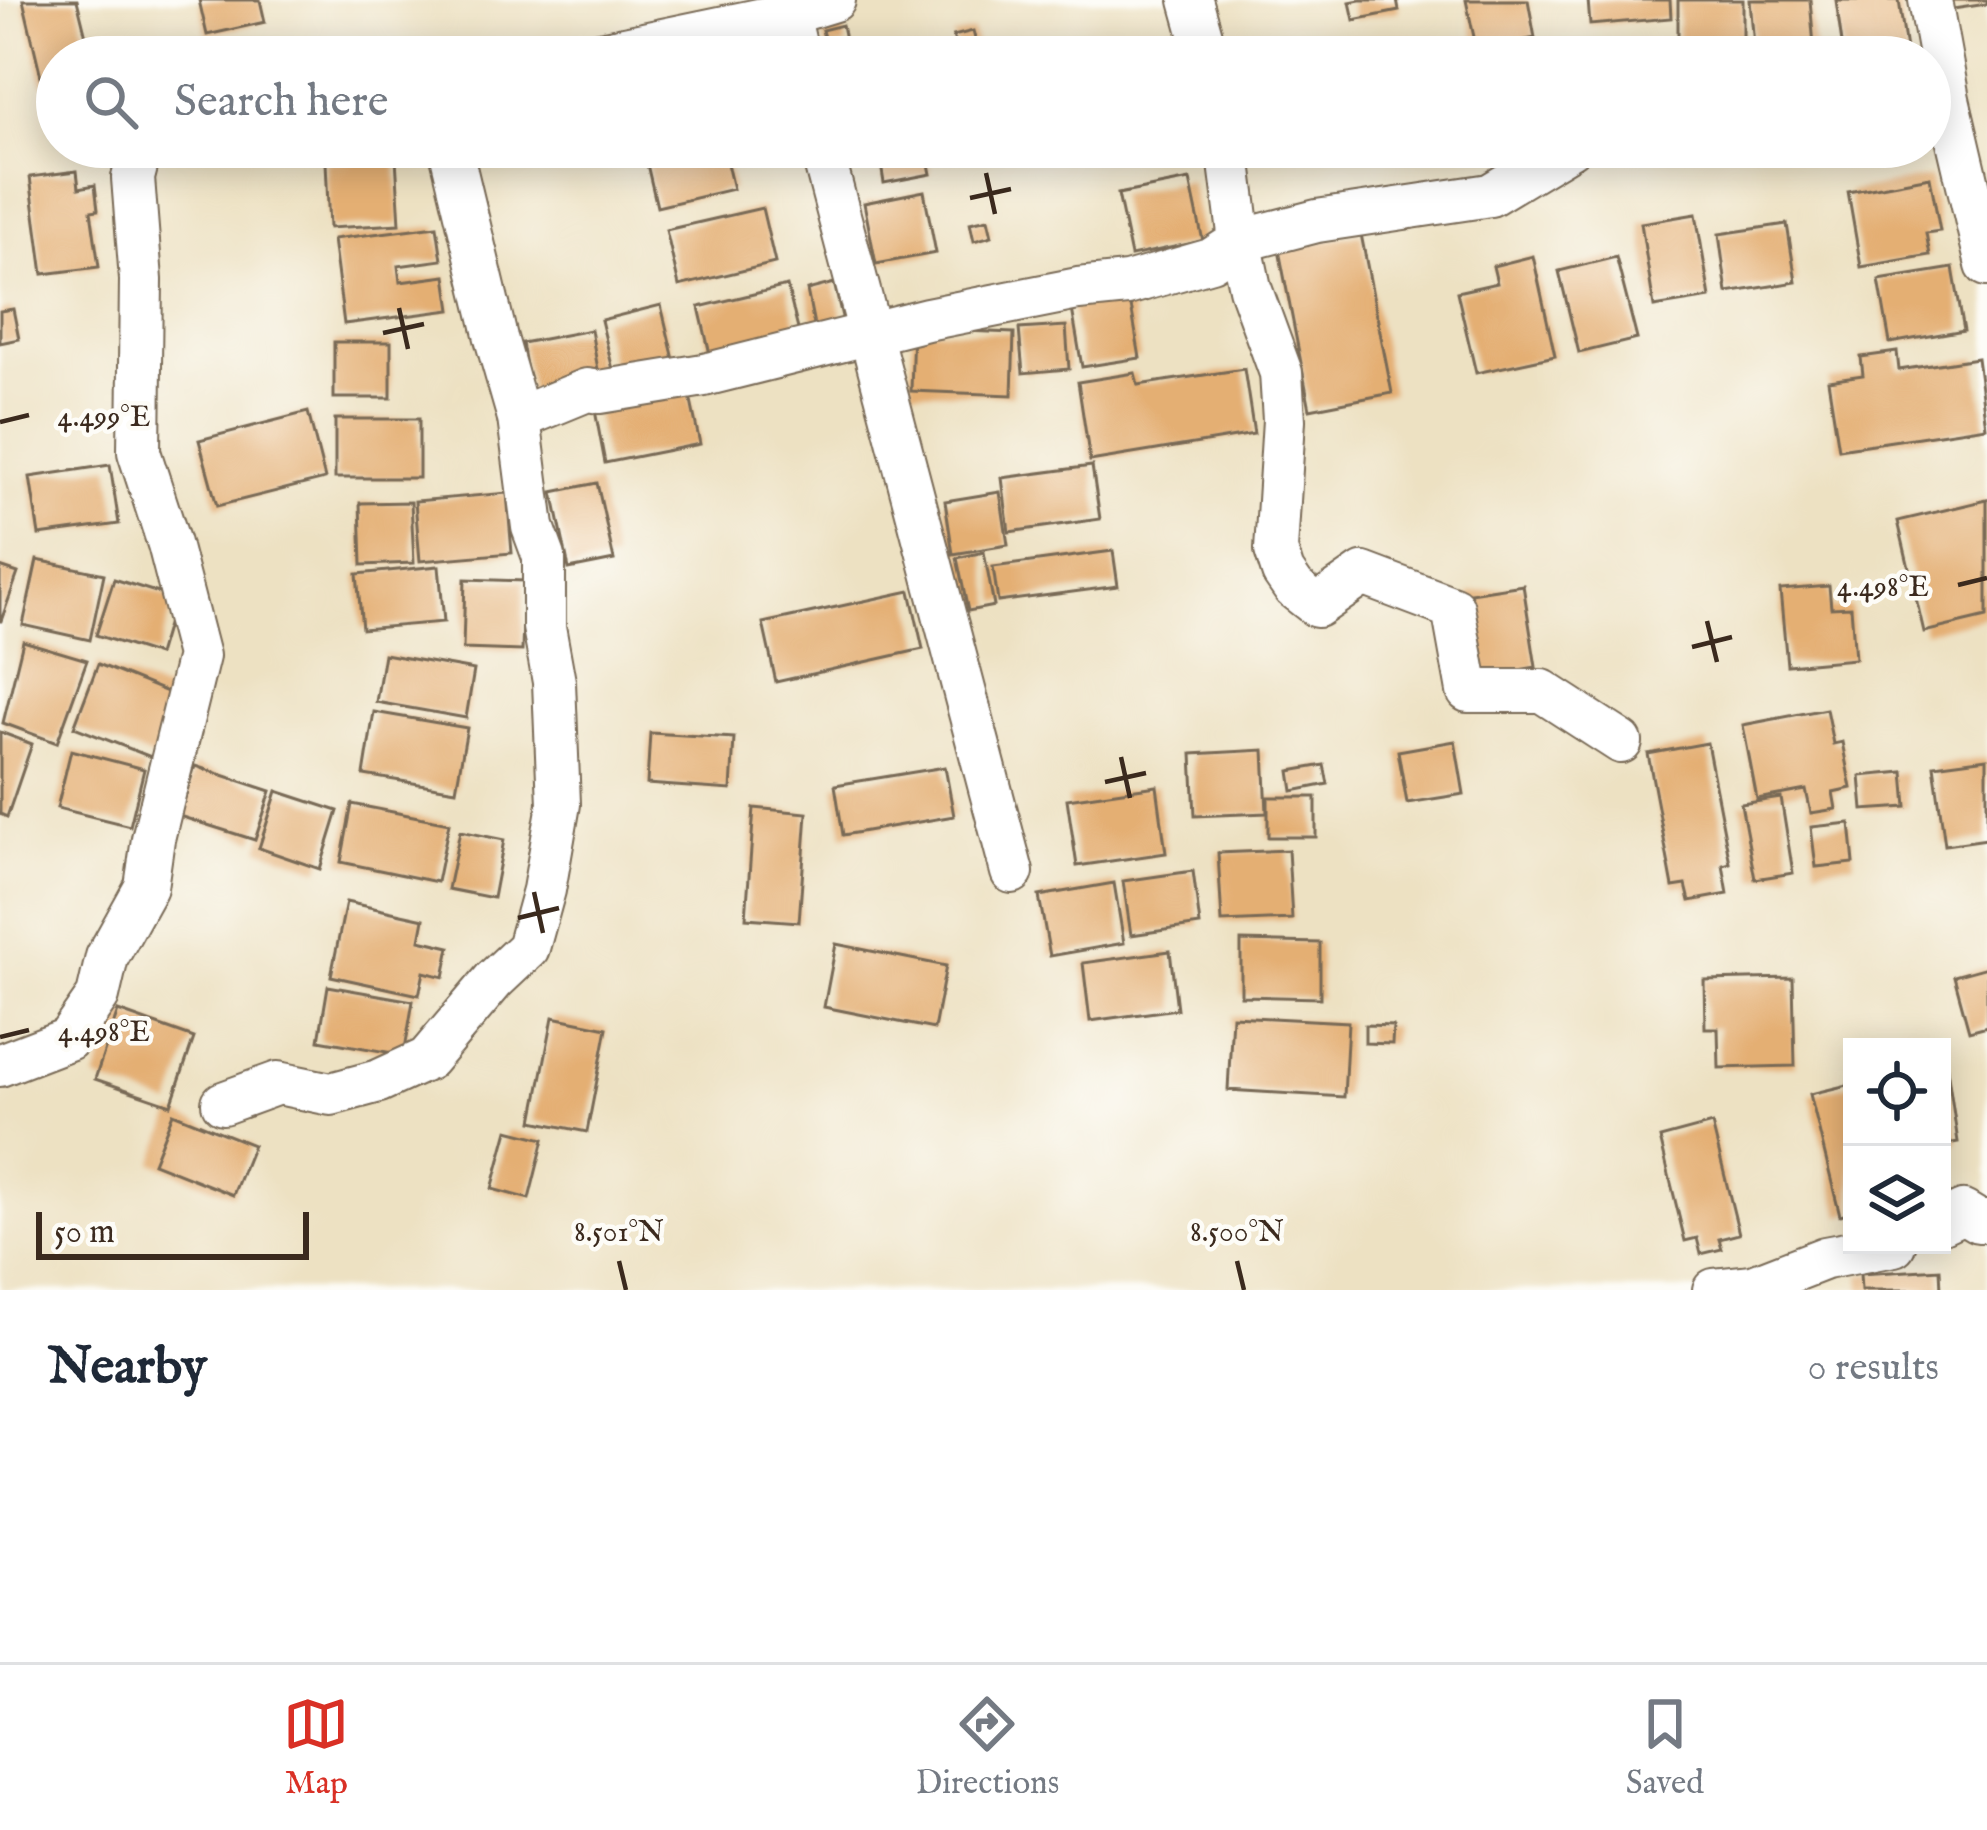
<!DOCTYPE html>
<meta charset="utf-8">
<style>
body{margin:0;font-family:"IM FELL English",serif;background:#f2f2f3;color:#1f2937}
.controls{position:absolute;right:36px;bottom:36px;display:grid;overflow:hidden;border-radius:0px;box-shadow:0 6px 30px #0003}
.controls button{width:108px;height:108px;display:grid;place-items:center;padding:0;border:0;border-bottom:3px solid #e0e1e3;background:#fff;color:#1f2937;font:60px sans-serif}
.scale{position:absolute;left:36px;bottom:30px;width:273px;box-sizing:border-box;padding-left:12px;border:6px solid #3b2a1e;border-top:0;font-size:33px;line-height:42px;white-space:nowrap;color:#3b2a1e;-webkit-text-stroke:9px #fdfcf7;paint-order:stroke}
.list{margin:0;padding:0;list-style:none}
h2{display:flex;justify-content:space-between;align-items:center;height:156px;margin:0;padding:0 48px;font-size:51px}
h2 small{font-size:39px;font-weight:400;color:#747a83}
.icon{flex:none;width:66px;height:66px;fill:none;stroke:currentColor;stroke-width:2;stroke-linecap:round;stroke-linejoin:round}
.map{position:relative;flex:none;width:1987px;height:1290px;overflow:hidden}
.search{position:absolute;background:#fff;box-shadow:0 6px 30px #0003;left:36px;right:36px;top:36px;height:132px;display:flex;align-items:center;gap:30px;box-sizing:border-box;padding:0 42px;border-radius:66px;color:#747a83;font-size:45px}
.sheet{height:372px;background:#fff}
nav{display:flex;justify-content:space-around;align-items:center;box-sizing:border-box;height:168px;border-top:3px solid #e0e1e3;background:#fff;font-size:33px;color:#747a83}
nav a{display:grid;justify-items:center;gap:6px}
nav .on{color:#d93025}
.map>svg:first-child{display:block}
.building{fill:#e4af73}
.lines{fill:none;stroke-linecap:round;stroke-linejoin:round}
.minor-casing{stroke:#796a57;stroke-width:46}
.minor{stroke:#fff;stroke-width:42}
.ticks{fill:none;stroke:#3b2a1e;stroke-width:4.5}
.ticks-label{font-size:30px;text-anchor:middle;fill:#3b2a1e;stroke:#fdfcf7;stroke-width:9;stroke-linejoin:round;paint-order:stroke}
</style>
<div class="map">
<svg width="1987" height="1290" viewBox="0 0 1987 1290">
<rect width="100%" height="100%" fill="#fdfcf7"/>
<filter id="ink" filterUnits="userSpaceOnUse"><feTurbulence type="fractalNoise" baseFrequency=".00833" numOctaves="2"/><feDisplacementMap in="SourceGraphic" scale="24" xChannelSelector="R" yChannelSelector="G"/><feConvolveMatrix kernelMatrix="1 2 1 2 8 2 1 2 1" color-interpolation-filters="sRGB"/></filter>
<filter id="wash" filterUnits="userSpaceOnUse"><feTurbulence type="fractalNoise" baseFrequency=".004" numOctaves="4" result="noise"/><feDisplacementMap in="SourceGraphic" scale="48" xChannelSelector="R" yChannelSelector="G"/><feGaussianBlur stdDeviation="2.7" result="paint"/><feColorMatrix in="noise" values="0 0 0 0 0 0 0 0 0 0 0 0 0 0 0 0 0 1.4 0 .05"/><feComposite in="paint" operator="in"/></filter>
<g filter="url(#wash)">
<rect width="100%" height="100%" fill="#ede1c2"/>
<g id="blocks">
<!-- building -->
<g class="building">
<polygon points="23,0 77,0 91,57 57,57 57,81 43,85"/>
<polygon points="199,0 260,0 265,22 207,35"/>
<polygon points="1360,0 1397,0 1399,11 1354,20 1350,2"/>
<polygon points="1466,0 1528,0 1535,38 1477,51"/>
<polygon points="1588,0 1670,0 1671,18 1590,25"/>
<rect x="1678" y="0" width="65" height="57"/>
<polygon points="1750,0 1810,0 1815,57 1755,57"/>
<polygon points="1836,0 1899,0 1907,57 1844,57"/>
<polygon points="1944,0 1987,0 1987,4 1946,10"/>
<polygon points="842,25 846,45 827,50 822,30"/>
<polygon points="973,31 978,50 959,55 953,36"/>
<polygon points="643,147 723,147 733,189 657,207"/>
<polygon points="926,149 931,174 884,183 880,158"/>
<polygon points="396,158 400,224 329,228 326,162"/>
<polygon points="77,171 79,188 95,185 98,210 91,211 99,267 43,274 30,177"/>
<polygon points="1930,177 1940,231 1926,233 1930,255 1861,267 1848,192"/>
<polygon points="1190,180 1203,241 1131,256 1118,194"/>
<polygon points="924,191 936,253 876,264 864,203"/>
<polygon points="762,208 775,263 679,286 666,230"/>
<polygon points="1696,214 1710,298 1654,307 1641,223"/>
<polygon points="988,219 992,236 974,241 970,223"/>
<polygon points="1787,224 1796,282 1727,293 1719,234"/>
<polygon points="437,226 442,260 398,266 400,282 446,276 451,310 344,324 333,239"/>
<polygon points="1361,234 1392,393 1310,409 1279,250"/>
<polygon points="1533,256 1555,356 1476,373 1457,292 1497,283 1493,266"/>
<polygon points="1616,257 1637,339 1579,353 1559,271"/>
<polygon points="1953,268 1964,330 1890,343 1879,280"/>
<polygon points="834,283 846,334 817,340 807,290"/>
<polygon points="787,286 802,345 713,367 699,307"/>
<polygon points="1129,294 1140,358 1082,367 1071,303"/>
<polygon points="661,305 675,364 615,378 601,320"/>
<polygon points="13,309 19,339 0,343 0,311"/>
<polygon points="1066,326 1069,369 1023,373 1019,329"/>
<polygon points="913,329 1014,333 1012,395 911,391"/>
<polygon points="591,330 600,381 531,393 522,343"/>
<rect x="334" y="342" width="57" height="56"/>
<polygon points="1897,352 1899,370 1977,358 1986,427 1839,449 1828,380 1863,375 1861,357"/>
<polygon points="1244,369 1254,434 1090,461 1078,382 1135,373 1138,385"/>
<polygon points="688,387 700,444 605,463 594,405"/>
<polygon points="308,412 325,479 217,506 199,440"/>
<rect x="335" y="419" width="84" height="59"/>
<polygon points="110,465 119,524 39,535 30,477"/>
<polygon points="1092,466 1100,519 1009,532 1002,478"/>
<polygon points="597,483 614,560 569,569 553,492"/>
<polygon points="1000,492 1008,545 953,554 945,501"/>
<polygon points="507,493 512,553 420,561 415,501"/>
<polygon points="1987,500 1987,617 1924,632 1898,521"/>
<polygon points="411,502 414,563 362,565 360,503"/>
<polygon points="1113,551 1118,586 998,602 993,567"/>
<polygon points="984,552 994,606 968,611 957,558"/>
<polygon points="37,560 104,574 90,640 23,625"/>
<polygon points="439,566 444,622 362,629 357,574"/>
<polygon points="0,567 18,573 1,621 0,621"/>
<polygon points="114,579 175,598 158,655 96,635"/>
<polygon points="465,579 524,581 522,651 463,649"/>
<polygon points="1523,585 1536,667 1483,676 1470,593"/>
<polygon points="1829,586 1831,608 1851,607 1855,659 1787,665 1780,590"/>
<polygon points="910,591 923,649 776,682 763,623"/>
<polygon points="23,641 87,660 57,743 3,723"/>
<polygon points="384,654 474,670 466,718 376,702"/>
<polygon points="98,664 180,697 156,759 74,727"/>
<polygon points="1826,709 1833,744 1842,742 1851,788 1833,792 1836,809 1811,813 1806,790 1757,799 1743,725"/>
<polygon points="374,712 467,728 456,790 364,775"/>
<polygon points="0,732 32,744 7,817 0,814"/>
<polygon points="650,733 734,738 731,790 647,784"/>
<polygon points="1455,741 1464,794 1407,803 1398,751"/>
<polygon points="1707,743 1730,863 1723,865 1728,894 1690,901 1686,885 1673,887 1648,754"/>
<polygon points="71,750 144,769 130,826 57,808"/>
<polygon points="1264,750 1267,813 1195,816 1192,754"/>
<polygon points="1987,758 1987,839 1945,845 1934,765"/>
<polygon points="1324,765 1328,784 1293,791 1290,771"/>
<polygon points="195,766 271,791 255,840 179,816"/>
<polygon points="945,767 954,816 843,835 835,785"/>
<polygon points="1904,772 1907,807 1863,810 1860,776"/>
<polygon points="1157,786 1166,853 1077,866 1067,799"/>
<polygon points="277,791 338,811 320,869 259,848"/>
<rect x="1268" y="797" width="48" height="40"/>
<polygon points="1781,798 1793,873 1755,879 1741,804"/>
<polygon points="352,804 449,823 437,882 341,862"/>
<polygon points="754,808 807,813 799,922 746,918"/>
<polygon points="1850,823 1854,863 1816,867 1811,827"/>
<polygon points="460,831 504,840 493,898 448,889"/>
<polygon points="1288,850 1292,919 1222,922 1218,853"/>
<polygon points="1193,871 1200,925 1131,935 1123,881"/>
<polygon points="1114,883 1124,943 1050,956 1039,896"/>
<polygon points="346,902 424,919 420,940 450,947 444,977 424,972 419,995 331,976"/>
<polygon points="1241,941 1320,943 1320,998 1241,996"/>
<polygon points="836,944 946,966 934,1029 824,1007"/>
<polygon points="1170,951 1177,1009 1090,1021 1083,963"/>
<polygon points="1987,967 1987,1026 1969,1031 1954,976"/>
<polygon points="1793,978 1795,1066 1719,1068 1718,1028 1705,1028 1704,980"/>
<polygon points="328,986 413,1001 404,1055 319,1040"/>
<polygon points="118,1011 194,1038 171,1105 95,1079"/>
<polygon points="1232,1016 1348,1022 1344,1097 1228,1090"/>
<polygon points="553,1017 607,1028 587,1132 533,1121"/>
<polygon points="1365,1025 1393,1026 1392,1044 1365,1043"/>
<polygon points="1946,1062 1958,1142 1942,1145 1942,1063"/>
<polygon points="1852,1084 1852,1213 1840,1216 1810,1094"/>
<polygon points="173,1113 253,1145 233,1195 153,1163"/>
<polygon points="1712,1124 1739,1234 1719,1239 1722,1249 1701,1254 1697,1238 1685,1241 1660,1138"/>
<polygon points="508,1130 544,1139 529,1199 492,1189"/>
<polygon points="1940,1269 1941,1290 1861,1290 1860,1274"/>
</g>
</g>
</g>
<g filter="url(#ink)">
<use href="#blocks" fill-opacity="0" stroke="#796a57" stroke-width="3"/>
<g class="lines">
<defs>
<g id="minor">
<polyline points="1191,0 1207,57"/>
<polyline points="1930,0 1948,99 1987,265"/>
<polyline points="788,14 798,57"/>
<polyline points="581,57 788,14 834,0"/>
<polyline points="450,147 496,338 519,418"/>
<polyline points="821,147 1012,872"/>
<polyline points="1570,147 1490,195 1317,221 1240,241 1250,288 1281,373 1284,420 1276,550 1283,572 1294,588 1317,606 1363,574 1453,608 1468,691 1542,691 1621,742"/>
<polyline points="0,1065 68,1039 98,996 107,957 146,887 153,839 198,656 169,544 139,452 141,280 133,178 141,147"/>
<polyline points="223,1103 278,1083 331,1094 379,1081 427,1059 494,980 528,948 544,890 559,804 554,682 544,627 544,557 533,527 519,418 587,390 600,392 704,375 927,319 1078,289 1127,284 1211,260 1240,241 1228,147"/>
<polyline points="1942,1222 1963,1212 1978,1221 1987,1221"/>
<polyline points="1714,1290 1753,1286 1825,1258 1894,1245"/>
</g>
</defs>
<!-- minor casing -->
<use href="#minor" class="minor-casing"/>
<!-- minor -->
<use href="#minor" class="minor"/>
</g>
</g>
<!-- ticks -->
<path class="ticks" d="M986 173 995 214M970 198 1011 189M399 308 408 349M383 333 424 324M0 422 29 415M1958 585 1987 578M1707 621 1717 662M1692 647 1732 637M1121 757 1130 798M1105 782 1146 773M534 892 543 933M518 918 559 908M0 1037 29 1030M619 1261 626 1290M1237 1261 1244 1290"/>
<g class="ticks-label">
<text x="104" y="426">4.499°E</text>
<text x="1883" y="596">4.498°E</text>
<text x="104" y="1041">4.498°E</text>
<text x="619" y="1241">8.501°N</text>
<text x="1237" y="1241">8.500°N</text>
</g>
</svg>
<div class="controls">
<button><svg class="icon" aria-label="locate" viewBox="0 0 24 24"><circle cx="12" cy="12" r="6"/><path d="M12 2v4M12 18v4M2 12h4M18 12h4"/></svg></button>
<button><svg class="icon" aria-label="layers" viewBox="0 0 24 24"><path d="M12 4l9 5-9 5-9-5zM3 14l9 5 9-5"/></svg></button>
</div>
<div class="scale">50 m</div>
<div class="search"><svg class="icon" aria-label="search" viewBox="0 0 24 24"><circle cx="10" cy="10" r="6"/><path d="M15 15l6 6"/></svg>Search here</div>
</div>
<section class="sheet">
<h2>Nearby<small>0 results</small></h2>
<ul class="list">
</ul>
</section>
<nav>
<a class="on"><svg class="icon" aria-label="map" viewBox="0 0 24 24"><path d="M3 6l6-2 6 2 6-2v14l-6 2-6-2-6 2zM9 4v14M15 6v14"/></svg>Map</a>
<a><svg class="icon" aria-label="directions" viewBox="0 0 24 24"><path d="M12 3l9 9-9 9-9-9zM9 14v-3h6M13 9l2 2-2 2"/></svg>Directions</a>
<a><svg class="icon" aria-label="saved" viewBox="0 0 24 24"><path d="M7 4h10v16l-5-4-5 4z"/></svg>Saved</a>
</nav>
